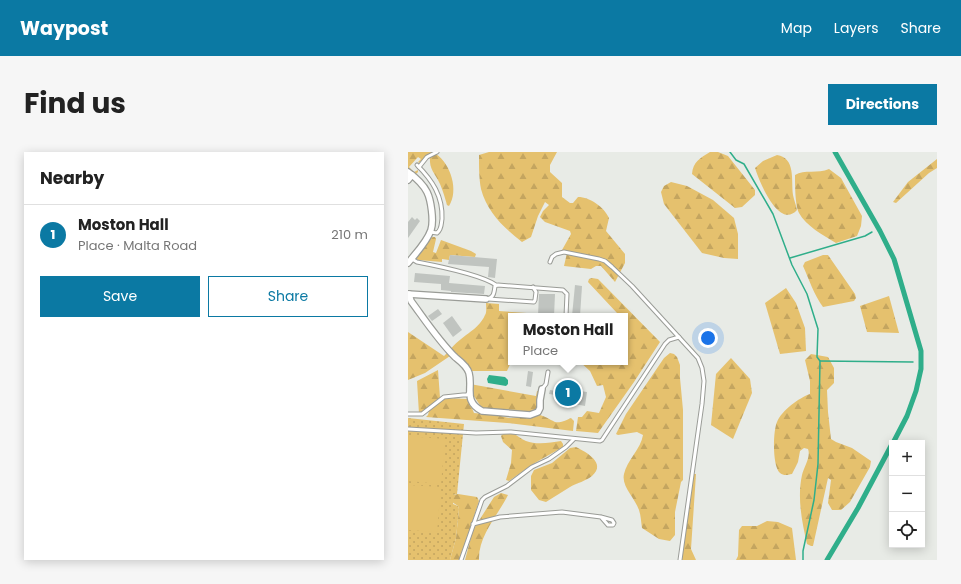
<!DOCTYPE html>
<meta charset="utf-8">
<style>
body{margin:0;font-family:Poppins,sans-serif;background:#f6f6f6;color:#222}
.controls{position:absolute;right:12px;bottom:12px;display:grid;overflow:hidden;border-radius:0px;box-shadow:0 2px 10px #0003}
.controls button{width:36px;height:36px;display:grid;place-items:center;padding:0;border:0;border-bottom:1px solid #e0e0e0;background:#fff;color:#222;font:20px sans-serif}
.you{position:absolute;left:300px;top:186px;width:14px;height:14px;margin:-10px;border:3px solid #fff;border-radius:50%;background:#1a73e8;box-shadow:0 0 0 6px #1a73e833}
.badge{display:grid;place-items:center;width:26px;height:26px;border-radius:50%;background:#0b79a3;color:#fff;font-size:13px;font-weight:700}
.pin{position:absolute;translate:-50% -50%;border:2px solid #fff;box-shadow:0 1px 4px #0006}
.popup{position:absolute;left:100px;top:161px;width:120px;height:52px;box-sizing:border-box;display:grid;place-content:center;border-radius:0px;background:#fff;filter:drop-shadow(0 1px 3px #0005);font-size:13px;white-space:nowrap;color:#767676}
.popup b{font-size:15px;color:#222}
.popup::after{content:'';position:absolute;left:50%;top:100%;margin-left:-8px;border:8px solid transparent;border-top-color:#fff}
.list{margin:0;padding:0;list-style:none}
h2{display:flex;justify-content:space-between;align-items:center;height:52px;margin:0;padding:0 16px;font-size:17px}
h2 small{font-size:13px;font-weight:400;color:#767676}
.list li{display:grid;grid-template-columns:26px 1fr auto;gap:12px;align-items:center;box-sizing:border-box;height:60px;padding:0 16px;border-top:1px solid #e0e0e0}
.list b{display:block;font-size:15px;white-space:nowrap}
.list p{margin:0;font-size:13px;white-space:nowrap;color:#767676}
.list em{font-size:13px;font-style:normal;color:#767676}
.actions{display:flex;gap:8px;padding:12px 16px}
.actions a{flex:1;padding:9px 0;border:1px solid #0b79a3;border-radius:0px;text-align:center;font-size:14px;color:#0b79a3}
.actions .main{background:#0b79a3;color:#fff}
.icon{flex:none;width:22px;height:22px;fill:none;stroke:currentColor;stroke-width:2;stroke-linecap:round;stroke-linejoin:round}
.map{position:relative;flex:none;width:529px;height:408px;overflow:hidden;border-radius:0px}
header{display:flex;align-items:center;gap:24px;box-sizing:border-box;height:56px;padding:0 20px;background:#0b79a3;color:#fff}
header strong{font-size:19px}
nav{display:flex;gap:22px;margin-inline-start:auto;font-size:14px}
.intro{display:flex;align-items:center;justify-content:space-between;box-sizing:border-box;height:96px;padding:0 24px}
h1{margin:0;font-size:28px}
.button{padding:10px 18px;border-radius:0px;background:#0b79a3;color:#fff;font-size:14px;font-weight:700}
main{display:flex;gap:24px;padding:0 24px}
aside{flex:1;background:#fff;border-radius:0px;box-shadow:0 2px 10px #0003}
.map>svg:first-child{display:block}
.grass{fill:url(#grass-dots)}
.forest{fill:url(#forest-firs)}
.green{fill:#e5c16e}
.water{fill:#2fae8a}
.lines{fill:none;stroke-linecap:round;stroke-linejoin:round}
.stream{stroke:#2fae8a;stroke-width:1.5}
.canal{stroke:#2fae8a;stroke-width:5}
.building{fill:#c0c4c0}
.lane-casing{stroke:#9a9c97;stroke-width:5}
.street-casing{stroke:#9a9c97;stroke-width:8}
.lane{stroke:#fff;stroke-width:3}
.street{stroke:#fff;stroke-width:5.5}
</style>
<header>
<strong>Waypost</strong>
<nav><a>Map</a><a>Layers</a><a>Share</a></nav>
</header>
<div class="intro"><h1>Find us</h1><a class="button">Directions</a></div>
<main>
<aside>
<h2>Nearby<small></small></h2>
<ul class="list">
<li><span class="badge">1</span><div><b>Moston Hall</b><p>Place · Malta Road</p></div><em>210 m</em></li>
</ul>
<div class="actions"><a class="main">Save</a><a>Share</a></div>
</aside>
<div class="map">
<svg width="529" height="408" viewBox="0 0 529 408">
<defs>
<pattern id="grass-dots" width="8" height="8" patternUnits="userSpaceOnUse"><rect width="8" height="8" fill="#e5c16e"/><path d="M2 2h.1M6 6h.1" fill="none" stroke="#c4a55f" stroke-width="1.8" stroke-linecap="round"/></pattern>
<pattern id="forest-firs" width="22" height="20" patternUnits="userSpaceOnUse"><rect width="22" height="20" fill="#e5c16e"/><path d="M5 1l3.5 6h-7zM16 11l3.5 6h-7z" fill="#c4a55f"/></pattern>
</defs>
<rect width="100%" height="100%" fill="#e8ebe6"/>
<!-- grass -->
<polygon class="grass" points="0,266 56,272 49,342 45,343 45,352 50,354 51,357 48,386 42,408 0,408"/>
<!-- forest -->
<g class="forest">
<polygon points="0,0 26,0 17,5 11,11 10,10 13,7 10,5 1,15 6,20 10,18 10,20 7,23 0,18"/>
<path d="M81 0H149L142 13V20L154 31V45L162 51H165L170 45C182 45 196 55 201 66L198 79 217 102V111L207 130 193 114H188L183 117 156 114 159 101 154 98 163 82 162 79 137 70 132 65 135 59 141 53 137 50 130 64 123 85 114 90C96 76 79 60 73 37 71 27 71 14 71 3Z"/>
<path d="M302 0H310L320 4 347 38V43L334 55 327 56 284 22C285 10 292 6 302 0Z"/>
<path d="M28 2C43 12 51 39 41 54L39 53C37 46 35 39 32 32 27 21 21 18 22 5Z"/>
<path d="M369 3C388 6 383 28 385 43 386 48 388 53 389 58 371 78 351 29 347 16L355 9Z"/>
<polygon points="529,7 529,16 521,21 488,51 485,50 500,30"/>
<path d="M421 17 433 26 454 64 453 74 449 84 428 91C415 83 398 74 391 61 387 53 387 32 387 23 396 17 410 22 421 17Z"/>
<polygon points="263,30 279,34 305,48 326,66 330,82 330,107 316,106 294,101 256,52 253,40 256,34"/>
<polygon points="25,85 27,85 28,87 25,100 28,101 33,88 63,99 68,102 67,105 42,103 41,108 34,107 34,110 10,108 8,106 22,86"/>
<path d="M415 103H420L447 142 448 146 446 149 415 155C406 143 401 127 395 114L397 110Z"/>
<polygon points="184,126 190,127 252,190 226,230 190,281 168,279 170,265 174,265 179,259 191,261 198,245 195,233 189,234 182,219 172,210 217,210 217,164 210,164 209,161 180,130 181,127"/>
<polygon points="378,136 388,151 397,176 398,199 372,202 357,151"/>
<polygon points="481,144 491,181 459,180 452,154"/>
<path d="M78 151 91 152V159L119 161V164H103V210L99 219H62L42 198C52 184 70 179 77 163 79 160 78 155 78 151Z"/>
<polygon points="0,180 36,204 39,201 42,204 17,221 0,228"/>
<path d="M262 201 266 202 269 205 272 213V226L275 258V328L273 330 267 360V383L262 389 251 387 234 376C233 370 233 364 231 358 227 346 213 334 216 322 219 308 233 297 235 283L229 280 210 283 208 282 218 262 256 206Z"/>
<path d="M403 202 420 205 426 216V231L419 238 420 260 423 287 428 290 444 296 463 309 462 315 442 350 433 358H424L420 351 423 328 420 326 405 394H403L399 392C394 370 389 346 394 323 396 315 403 305 400 297L396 296 392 299 390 310 384 322C379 323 376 324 372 321 364 314 365 279 369 270 374 258 391 246 402 242V229L397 208Z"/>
<polygon points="323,206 342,227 344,241 325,287 303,273 308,222"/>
<path d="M30 218 32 246C25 251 19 258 11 262L9 229Z"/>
<polygon points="62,232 128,244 129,239 131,239 129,256 128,259 118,261 74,256 65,243"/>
<path d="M36 246 60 247 66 261C73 262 81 261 88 263 94 264 98 266 103 266 112 266 123 261 132 263 148 268 145 275 163 266L166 269 165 279 99 271 18 265 20 263 21 259Z"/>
<path d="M104 281C109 283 113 287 118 289 128 293 142 291 153 289L155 292V295L125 312 101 329 98 328 103 311 104 298 95 290 93 284 95 282Z"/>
<path d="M168 295C178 300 199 311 184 324 178 329 169 331 162 335 154 340 146 345 138 350L131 348 123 338V324L126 318 144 311 162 296Z"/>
<polygon points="285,322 288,322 283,397 288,408 273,408"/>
<path d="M93 341 100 343C90 363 70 384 71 408H57L65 378 86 345Z"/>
<polygon points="50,342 69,345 71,349 52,408 42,408 48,386 51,357 50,354 44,350 44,345 45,343"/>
<polygon points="359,369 370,370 384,376 388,408 328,408 330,404 331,378 334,374 349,374"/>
</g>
<!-- green -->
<g class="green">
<polygon points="0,284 37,287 33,332 0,329"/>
<polygon points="0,333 33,335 29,380 0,378"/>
</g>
<!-- water -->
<polygon class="water" points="81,223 97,225 100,228 100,232 98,234 80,231 79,227"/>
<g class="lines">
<!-- stream -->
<g class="stream">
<polyline points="322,0 328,8 336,12 365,62 384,113 399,142 410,177 409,205 412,209 410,312 406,348 395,399 395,408"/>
<polyline points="382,106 457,84 464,80"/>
<polyline points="412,209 505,210"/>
</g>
<!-- canal -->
<g class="canal">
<polyline points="427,0 472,79 486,107 513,199 513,217 508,239 499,264 485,291"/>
<polyline points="419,408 450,356 484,292"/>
</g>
</g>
<!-- building -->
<g class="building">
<polygon points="4,65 7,68 9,66 12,69 0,86 0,70"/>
<polygon points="42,103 89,107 87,126 80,125 81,115 40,112"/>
<polygon points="7,121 42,124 41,131 77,134 76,142 43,140 43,139 33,138 33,132 6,130"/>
<polygon points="167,133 174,134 172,164 164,164"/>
<polygon points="131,142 147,142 146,164 130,164"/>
<polygon points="30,157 34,162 24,169 20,164"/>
<polygon points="44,164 54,178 45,185 35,171"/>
<polygon points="120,219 125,220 123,235 118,234"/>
<polygon points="156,228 160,228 159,237 179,240 177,254 161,251 162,250 153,248 154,244 141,242 142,238 148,239 149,231 156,232"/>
</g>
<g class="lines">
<defs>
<g id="lane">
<path d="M9 13C24 28 35 44 34 67 33 72 34 77 29 81L22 80"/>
<polyline points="11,15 19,5 29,0"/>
<path d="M4 107 9 110C30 114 72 122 88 133"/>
<polyline points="142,110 144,105 148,102 156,100 191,107 197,109 204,115 224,134 290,206 294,216 296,229 294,252 272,408"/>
<path d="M78 147C86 146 86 141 87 134L90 133 155 138 159 142 158 164"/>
<polyline points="80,147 126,150 127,148 128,140 125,135"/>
<polyline points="134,237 138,232 140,220"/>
<polyline points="0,262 14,262 36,245 55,243 59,243 61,240"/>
<polyline points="0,277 68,281 103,280 192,289 194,288 257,192 261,188 271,185"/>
<polyline points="65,372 92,365 154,360 193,365 204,368 206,371 205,373 200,373 193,365"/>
<polyline points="53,408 74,348 77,345 99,334 124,315 141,307 158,295 166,287"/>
</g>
<g id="street">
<path d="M0 20C7 25 15 32 19 40 23 48 26 69 23 78 19 90 8 101 0 111"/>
<polyline points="0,28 4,23"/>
<polyline points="0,142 78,147"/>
<path d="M1 142 3 149C17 168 30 188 47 205 52 209 59 214 61 221 65 236 55 249 74 259L122 263 130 260 132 256V248L134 237"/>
</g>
</defs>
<!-- lane casing -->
<use href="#lane" class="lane-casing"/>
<!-- street casing -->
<use href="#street" class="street-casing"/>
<!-- lane -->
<use href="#lane" class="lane"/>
<!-- street -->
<use href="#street" class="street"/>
</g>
</svg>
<div class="controls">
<button>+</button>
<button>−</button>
<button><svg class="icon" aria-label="locate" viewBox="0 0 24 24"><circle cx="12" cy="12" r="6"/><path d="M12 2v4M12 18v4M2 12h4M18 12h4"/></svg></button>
</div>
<div class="you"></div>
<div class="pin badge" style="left:160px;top:241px">1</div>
<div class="popup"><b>Moston Hall</b>Place</div>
</div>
</main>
